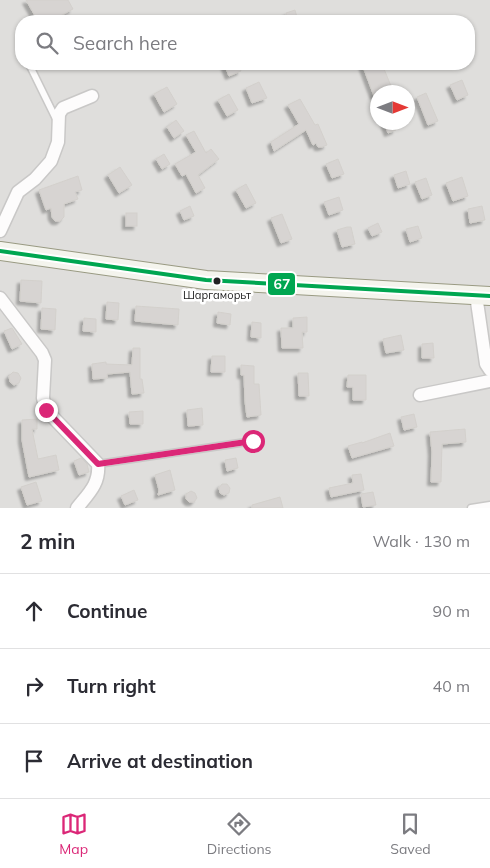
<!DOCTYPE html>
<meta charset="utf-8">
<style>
body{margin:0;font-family:Mulish,sans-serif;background:#f7f7f7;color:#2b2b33}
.compass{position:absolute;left:370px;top:85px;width:45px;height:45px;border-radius:50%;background:#fff;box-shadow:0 1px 4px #0004;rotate:90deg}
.stop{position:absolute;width:15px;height:15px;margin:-11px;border:4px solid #db2777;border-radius:50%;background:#fff}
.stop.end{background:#db2777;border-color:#fff;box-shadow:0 1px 5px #0008}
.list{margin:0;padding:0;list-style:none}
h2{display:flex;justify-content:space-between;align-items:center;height:65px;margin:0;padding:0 20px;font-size:21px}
h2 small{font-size:16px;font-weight:400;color:#7c7c81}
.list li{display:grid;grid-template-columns:32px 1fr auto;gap:15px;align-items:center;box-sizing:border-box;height:75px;padding:0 20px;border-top:1px solid #e1e1e2}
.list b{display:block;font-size:19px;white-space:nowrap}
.list em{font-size:16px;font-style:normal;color:#7c7c81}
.icon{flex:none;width:28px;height:28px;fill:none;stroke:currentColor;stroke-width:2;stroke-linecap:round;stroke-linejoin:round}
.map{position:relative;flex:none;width:490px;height:508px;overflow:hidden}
.search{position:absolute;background:#fff;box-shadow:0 1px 4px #0004;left:15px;right:15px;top:15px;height:55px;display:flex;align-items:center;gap:12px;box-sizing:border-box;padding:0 18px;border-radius:20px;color:#7c7c81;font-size:19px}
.sheet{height:290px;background:#fff}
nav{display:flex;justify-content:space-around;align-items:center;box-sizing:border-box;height:70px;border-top:1px solid #e1e1e2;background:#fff;font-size:14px;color:#7c7c81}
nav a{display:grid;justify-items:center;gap:2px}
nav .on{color:#db2777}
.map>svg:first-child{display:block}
.residential{fill:#dfdedc;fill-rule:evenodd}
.building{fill:#d7d4d2;stroke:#d3d0cc;filter:url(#shadow)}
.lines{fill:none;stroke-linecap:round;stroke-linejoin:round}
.lane-casing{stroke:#c9c8c7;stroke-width:9}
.street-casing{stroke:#c9c8c7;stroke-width:15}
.secondary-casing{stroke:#999a82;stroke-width:20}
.lane{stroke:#fdfcfc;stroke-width:6}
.street{stroke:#fdfcfc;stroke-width:12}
.secondary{stroke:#f4f4ed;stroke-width:18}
.bus-1-casing{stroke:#fff;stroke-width:8}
.bus-1{stroke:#00a651;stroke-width:4}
.route{stroke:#db2777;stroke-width:6}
.bus-dot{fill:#222;stroke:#fff;stroke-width:2}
.labels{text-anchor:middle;stroke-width:5;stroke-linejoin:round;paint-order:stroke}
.bus-label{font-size:11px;fill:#222;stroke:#fff}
.line-badge{stroke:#fff;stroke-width:2}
.badge-label{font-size:14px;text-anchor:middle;font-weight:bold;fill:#fff}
</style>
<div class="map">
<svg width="490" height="508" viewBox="0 0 490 508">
<defs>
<filter id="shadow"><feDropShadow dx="-3.5" dy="3.5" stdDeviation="1" flood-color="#0004"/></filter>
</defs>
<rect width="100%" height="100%" fill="#f0eeeb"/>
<!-- residential -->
<path class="residential" d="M0 0H490V508H0ZM21 21H469V64H21ZM378 92H408V122H378Z"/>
<!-- building -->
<g class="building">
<polygon points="26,0 68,0 73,9 51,21 38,21"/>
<polygon points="295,10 298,21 288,21 286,13"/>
<polygon points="224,64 238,64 241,71 229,76"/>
<polygon points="362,64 382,64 391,86 385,88 385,92 378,92 378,95 374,96"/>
<polygon points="462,80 468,95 457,100 450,85"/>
<polygon points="259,82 267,98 252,103 246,88"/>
<polygon points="167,87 177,104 164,112 154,94"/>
<polygon points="426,93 438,121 428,125 417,97"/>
<polygon points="229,94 238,110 227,116 218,100"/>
<polygon points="300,99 315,125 318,124 327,145 322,147 318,147 316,143 313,145 306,130 274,151 271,142 299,124 288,105"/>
<polygon points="176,120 184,131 174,138 167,127"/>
<polygon points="384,122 393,122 396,130 388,133"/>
<polygon points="194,131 206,153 211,149 219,159 198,175 205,188 196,193 186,174 182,176 175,164 196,152 186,135"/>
<polygon points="164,154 170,164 162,169 156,159"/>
<polygon points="338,159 344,174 332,178 326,164"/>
<polygon points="120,167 132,185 119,193 108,175"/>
<polygon points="406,171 410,184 398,188 394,175"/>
<polygon points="78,176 82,190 75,192 78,199 64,204 64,217 60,221 55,221 52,217 51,208 46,210 39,190"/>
<polygon points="462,177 468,196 453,201 446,183"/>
<polygon points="426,178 432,195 422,199 415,182"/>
<polygon points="246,184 256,203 246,208 236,190"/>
<polygon points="339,197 343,210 329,215 324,202"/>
<polygon points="190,206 194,216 184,220 180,211"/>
<polygon points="482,206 485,220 470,223 468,209"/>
<rect x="126" y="213" width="11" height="13"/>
<polygon points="282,214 292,239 281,243 271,218"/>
<polygon points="378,223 382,232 372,236 368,228"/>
<polygon points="418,226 422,238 410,242 406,229"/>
<polygon points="347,227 351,227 355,244 342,247 337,230"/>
<polygon points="21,280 42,281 41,303 20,301"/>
<polygon points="107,302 119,303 118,320 106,319"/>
<polygon points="136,306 179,309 178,325 135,321"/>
<polygon points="42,308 56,309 55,330 41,329"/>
<polygon points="218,312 231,314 230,325 217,323"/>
<polygon points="307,317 307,332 302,332 303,348 282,348 281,328 293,328 293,318"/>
<polygon points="84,318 96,319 96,332 83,331"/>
<polygon points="252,322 261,323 261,338 251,337"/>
<polygon points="12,328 22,344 12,349 4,331"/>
<polygon points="401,335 404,350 386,353 383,339"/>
<polygon points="433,343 434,358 422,358 422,344"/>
<polygon points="133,348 140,348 140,379 142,379 144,393 132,394 130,372 107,374 107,378 93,379 92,364 106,362 106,364 132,365"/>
<polygon points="212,356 225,356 225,372 211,372"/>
<polygon points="241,365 254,366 254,384 259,384 261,415 247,417 245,401 244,375 241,375"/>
<polygon points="13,372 18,373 21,378 19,383 14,385 10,382 9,376"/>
<polygon points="298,373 308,373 309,396 299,396"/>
<polygon points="348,375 366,375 366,400 353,400 353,387 347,387"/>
<polygon points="202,408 203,425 188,426 187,410"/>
<polygon points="143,411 143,424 130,424 129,412"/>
<polygon points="414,414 417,427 404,430 401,417"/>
<polygon points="37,419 37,429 32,429 38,459 56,455 59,470 29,477 22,440 22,420"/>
<polygon points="465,429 466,442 442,444 441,482 431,482 432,452 430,432"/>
<polygon points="390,433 394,446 352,458 348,446 362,442 362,443"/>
<polygon points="81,458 87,464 89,472 79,475 74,461"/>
<polygon points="236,458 238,468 227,471 225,460"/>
<polygon points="170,470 175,490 158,495 159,490 155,475"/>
<polygon points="361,474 364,490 331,497 329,488 353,483 352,475"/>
<polygon points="36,482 42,501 27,505 21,487"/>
<polygon points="222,484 227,484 230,488 229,493 224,495 220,493 219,488"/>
<polygon points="134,490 138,500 125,505 121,496"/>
<polygon points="191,491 195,493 197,498 194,502 189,502 186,499 186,494"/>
<polygon points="373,492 376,505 363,507 361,494"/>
<polygon points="280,497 283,508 252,508 252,505"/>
</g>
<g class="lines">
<defs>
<g id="lane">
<polyline points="29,64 56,119"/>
<polyline points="98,464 253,441"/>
<polyline points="471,508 490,505"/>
</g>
<g id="street">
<polyline points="0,231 18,192 35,179 51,161 58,142 59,114 63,108 92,96"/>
<polyline points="476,295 486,364 490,370"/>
<path d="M0 298 42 353 45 360 43 398 46 410 98 464C100 484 88 494 77 508"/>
<polyline points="420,395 490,381"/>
</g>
<polyline id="secondary" points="0,251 206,280 490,296"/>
</defs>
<!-- lane casing -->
<use href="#lane" class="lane-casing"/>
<!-- street casing -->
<use href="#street" class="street-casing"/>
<!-- secondary casing -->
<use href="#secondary" class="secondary-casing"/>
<!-- lane -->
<use href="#lane" class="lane"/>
<!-- street -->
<use href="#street" class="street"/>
<!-- secondary -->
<use href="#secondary" class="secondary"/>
<defs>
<polyline id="bus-1" points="0,251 206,280 490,296"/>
</defs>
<!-- bus-1 casing -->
<use href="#bus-1" class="bus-1-casing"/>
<!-- bus-1 -->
<use href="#bus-1" class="bus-1"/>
</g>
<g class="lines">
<!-- route -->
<polyline class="route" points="46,410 98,464 253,441"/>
</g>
<!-- markers -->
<circle class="bus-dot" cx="217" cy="281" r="4.5"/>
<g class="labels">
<!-- bus labels -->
<g class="bus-label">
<text x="217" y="299">Шаргаморьт</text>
</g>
</g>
<rect class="line-badge" x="267" y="272" width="29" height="24" rx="5" fill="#00a651"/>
<g class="badge-label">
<text x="282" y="289">67</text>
</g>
</svg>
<svg class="compass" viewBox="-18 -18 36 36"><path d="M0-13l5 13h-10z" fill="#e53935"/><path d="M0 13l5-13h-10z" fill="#7c7c81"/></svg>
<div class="stop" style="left:253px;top:441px"></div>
<div class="stop end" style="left:46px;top:410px"></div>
<div class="search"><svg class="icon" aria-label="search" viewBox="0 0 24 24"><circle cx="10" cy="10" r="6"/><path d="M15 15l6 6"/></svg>Search here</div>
</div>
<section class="sheet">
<h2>2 min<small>Walk · 130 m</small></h2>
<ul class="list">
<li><svg class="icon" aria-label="ahead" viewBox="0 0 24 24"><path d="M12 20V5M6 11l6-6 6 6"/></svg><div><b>Continue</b></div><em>90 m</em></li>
<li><svg class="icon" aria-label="right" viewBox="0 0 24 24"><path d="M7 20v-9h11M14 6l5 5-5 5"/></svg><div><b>Turn right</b></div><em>40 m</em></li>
<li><svg class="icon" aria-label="arrive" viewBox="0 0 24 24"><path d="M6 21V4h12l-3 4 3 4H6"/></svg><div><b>Arrive at destination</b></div></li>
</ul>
</section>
<nav>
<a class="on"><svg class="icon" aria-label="map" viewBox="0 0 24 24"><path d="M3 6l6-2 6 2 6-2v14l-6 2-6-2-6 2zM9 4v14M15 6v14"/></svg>Map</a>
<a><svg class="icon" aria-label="directions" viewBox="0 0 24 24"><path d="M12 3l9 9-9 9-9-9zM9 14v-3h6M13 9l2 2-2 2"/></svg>Directions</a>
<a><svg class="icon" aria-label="saved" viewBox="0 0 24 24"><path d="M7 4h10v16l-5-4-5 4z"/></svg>Saved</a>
</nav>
